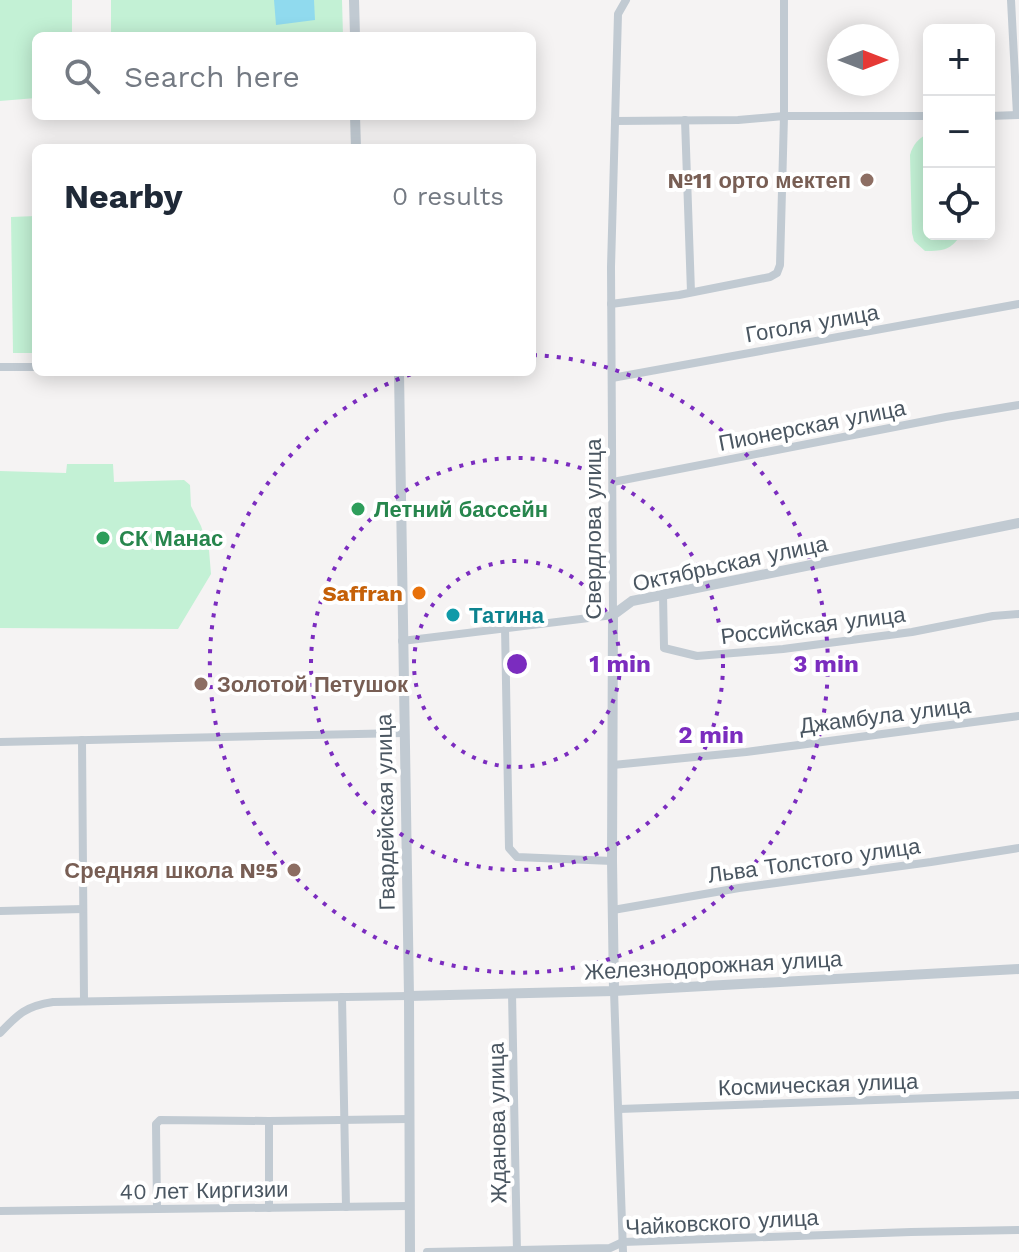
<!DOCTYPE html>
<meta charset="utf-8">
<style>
body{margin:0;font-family:"Work Sans",sans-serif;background:#f2f2f3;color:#1f2937}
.controls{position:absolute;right:24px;top:24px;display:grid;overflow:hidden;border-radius:12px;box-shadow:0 4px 20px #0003}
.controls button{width:72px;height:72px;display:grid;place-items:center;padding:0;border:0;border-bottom:2px solid #e0e1e3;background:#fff;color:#1f2937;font:40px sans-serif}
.compass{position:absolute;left:827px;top:24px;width:72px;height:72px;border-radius:50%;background:#fff;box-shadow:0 4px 20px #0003;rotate:90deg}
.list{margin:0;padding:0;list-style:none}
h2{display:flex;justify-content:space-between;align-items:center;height:104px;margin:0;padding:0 32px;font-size:34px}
h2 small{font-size:26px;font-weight:400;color:#747a83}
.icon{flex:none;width:44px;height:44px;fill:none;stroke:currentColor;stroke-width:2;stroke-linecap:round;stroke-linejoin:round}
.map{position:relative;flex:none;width:1019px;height:1252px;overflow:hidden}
.search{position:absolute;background:#fff;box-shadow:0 4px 20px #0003;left:32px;top:32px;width:504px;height:88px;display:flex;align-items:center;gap:20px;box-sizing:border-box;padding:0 28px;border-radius:12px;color:#747a83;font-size:30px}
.panel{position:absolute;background:#fff;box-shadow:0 4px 20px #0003;left:32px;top:144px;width:504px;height:232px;border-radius:12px}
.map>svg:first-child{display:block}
.green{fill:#c3f1d5}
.water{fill:#90daee}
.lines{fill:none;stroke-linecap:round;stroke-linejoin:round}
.minor{stroke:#c1cad2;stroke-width:8}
.tertiary{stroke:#c1cad2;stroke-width:10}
.ring{fill:none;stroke:#7b2cbf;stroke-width:4;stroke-dasharray:4 8}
.education-dot{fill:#8d6e63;stroke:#fff;stroke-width:3}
.leisure-dot{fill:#2e9e5b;stroke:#fff;stroke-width:3}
.food-dot{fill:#e8710a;stroke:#fff;stroke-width:3}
.culture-dot{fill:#0f9aa8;stroke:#fff;stroke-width:3}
.labels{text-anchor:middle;stroke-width:8;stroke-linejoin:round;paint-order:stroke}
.education-label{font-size:22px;font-weight:bold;fill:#785e54;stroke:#fff;text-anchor:end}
.street-label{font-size:22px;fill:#4a5661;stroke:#fff}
.leisure-label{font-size:22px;font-weight:bold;fill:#27864d;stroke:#fff;text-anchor:start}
.food-label{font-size:22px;font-weight:bold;fill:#c56008;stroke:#fff;text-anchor:end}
.culture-label{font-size:22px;font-weight:bold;fill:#0d838f;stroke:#fff;text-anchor:start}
.centre{fill:#7b2cbf;stroke:#fff;stroke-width:4}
.ring-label{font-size:24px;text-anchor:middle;font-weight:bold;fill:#7b2cbf;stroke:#fff;stroke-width:8;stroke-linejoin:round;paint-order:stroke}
</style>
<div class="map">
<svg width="1019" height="1252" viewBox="0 0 1019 1252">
<rect width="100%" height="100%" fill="#f5f3f3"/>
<!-- green -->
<g class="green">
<polygon points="0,0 72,0 72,36 36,36 36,98 0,101"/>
<polygon points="111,0 342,0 343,36 111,36"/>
<path d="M929 133V234H962C950 250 945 251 925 251L914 241 912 233 910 155C913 144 919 138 929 133Z"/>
<polygon points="36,216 36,353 13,353 11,217"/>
<polygon points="67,464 113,464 114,482 184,480 190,485 191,506 201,526 209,550 211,574 178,629 0,628 0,471 66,473"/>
</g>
<!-- water -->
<polygon class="water" points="274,0 314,0 315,20 276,25"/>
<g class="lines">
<!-- minor -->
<g class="minor">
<polyline points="784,0 784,116 929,116"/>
<polyline points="1011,0 1017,115"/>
<polyline points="989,116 1019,115"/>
<polyline points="685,120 691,292"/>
<polyline points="611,304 679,295 770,277 777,273 780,265 784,116 738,120 615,121"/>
<polyline points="0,367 36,367"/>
<polyline points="612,378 1019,304"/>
<polyline points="613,482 946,417 1019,405"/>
<polyline points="663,594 664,648 697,656 783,649 912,632 993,616 1019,614"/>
<polyline points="505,627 509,848 517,857 612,861"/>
<polyline points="402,641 613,615 611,267 618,14 626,0"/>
<polyline points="82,740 84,1001"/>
<polyline points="0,742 404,733"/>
<polyline points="613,765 746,752 1019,716"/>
<polyline points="613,910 739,888 931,862 1019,848"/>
<polyline points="0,911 83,909"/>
<polyline points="614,991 623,1252"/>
<polyline points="512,993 517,1252"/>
<polyline points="342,997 346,1207"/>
<path d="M0 1033C18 1014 26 1006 53 1002L409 996"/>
<polyline points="619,1109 1019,1095"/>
<polyline points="269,1121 269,1208"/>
<polyline points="157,1209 156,1124 160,1120 269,1121 409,1119"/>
<polyline points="0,1211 409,1206"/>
<polyline points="427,1252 610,1248 623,1242 911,1232 1019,1230"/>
</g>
<!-- tertiary -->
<g class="tertiary">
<polyline points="354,0 355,36"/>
<polyline points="355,116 356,148"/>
<polyline points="399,372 409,996 410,1252"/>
<polyline points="614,991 612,861 613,615 632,601 1019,523"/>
<polyline points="409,996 614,991 1019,969"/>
</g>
</g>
<!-- distance rings -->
<g class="ring">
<circle cx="517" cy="664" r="103"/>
<circle cx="517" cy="664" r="206"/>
<path d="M533 355A309 309 0 1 1 414 373"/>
</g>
<!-- markers -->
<g class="education-dot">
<circle cx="867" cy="180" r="8"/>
<circle cx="201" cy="684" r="8"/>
<circle cx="294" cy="870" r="8"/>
</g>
<g class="leisure-dot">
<circle cx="358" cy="509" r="8"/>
<circle cx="103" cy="538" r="8"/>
</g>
<circle class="food-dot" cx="419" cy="593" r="8"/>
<circle class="culture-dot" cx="453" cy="615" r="8"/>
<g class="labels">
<!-- education labels -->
<g class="education-label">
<text x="851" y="188">№11 орто мектеп</text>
<text x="217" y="692" text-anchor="start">Золотой Петушок</text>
<text x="278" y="878">Средняя школа №5</text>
</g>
<!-- street labels -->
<g class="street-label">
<text transform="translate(812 323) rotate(-10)" y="8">Гоголя улица</text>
<text transform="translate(812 425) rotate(-11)" y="8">Пионерская улица</text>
<text transform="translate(593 529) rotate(-90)" y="8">Свердлова улица</text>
<text transform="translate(730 563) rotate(-12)" y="8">Октябрьская улица</text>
<text transform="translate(813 625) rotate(-7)" y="8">Российская улица</text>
<text transform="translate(885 715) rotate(-7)" y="8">Джамбула улица</text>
<text transform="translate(385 812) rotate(-91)" y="8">Гвардейская улица</text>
<text transform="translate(814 860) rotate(-8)" y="8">Льва Толстого улица</text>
<text transform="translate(713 965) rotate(-3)" y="8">Железнодорожная улица</text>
<text transform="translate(818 1084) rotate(-2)" y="8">Космическая улица</text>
<text transform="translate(497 1123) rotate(-91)" y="8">Жданова улица</text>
<text transform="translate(204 1190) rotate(-1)" y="8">40 лет Киргизии</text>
<text transform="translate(722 1222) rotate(-3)" y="8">Чайковского улица</text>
</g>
<!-- leisure labels -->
<g class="leisure-label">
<text x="374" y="517">Летний бассейн</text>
<text x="119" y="546">СК Манас</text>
</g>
<!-- food labels -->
<g class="food-label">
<text x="403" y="601">Saffran</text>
</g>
<!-- culture labels -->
<g class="culture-label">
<text x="469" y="623">Татина</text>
</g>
</g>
<circle cx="517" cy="664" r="12" class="centre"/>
<g class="ring-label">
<text x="620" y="672">1 min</text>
<text x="826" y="672">3 min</text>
<text x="711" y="743">2 min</text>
</g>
</svg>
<div class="controls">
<button>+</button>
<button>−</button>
<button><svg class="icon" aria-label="locate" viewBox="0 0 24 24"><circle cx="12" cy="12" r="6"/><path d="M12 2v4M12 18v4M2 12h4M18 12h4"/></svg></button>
</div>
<svg class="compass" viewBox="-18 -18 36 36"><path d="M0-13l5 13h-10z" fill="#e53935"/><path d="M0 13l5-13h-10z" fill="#747a83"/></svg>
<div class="search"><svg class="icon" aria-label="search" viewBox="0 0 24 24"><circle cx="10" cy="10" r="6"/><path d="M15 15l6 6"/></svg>Search here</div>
<section class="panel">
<h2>Nearby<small>0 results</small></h2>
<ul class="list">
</ul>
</section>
</div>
